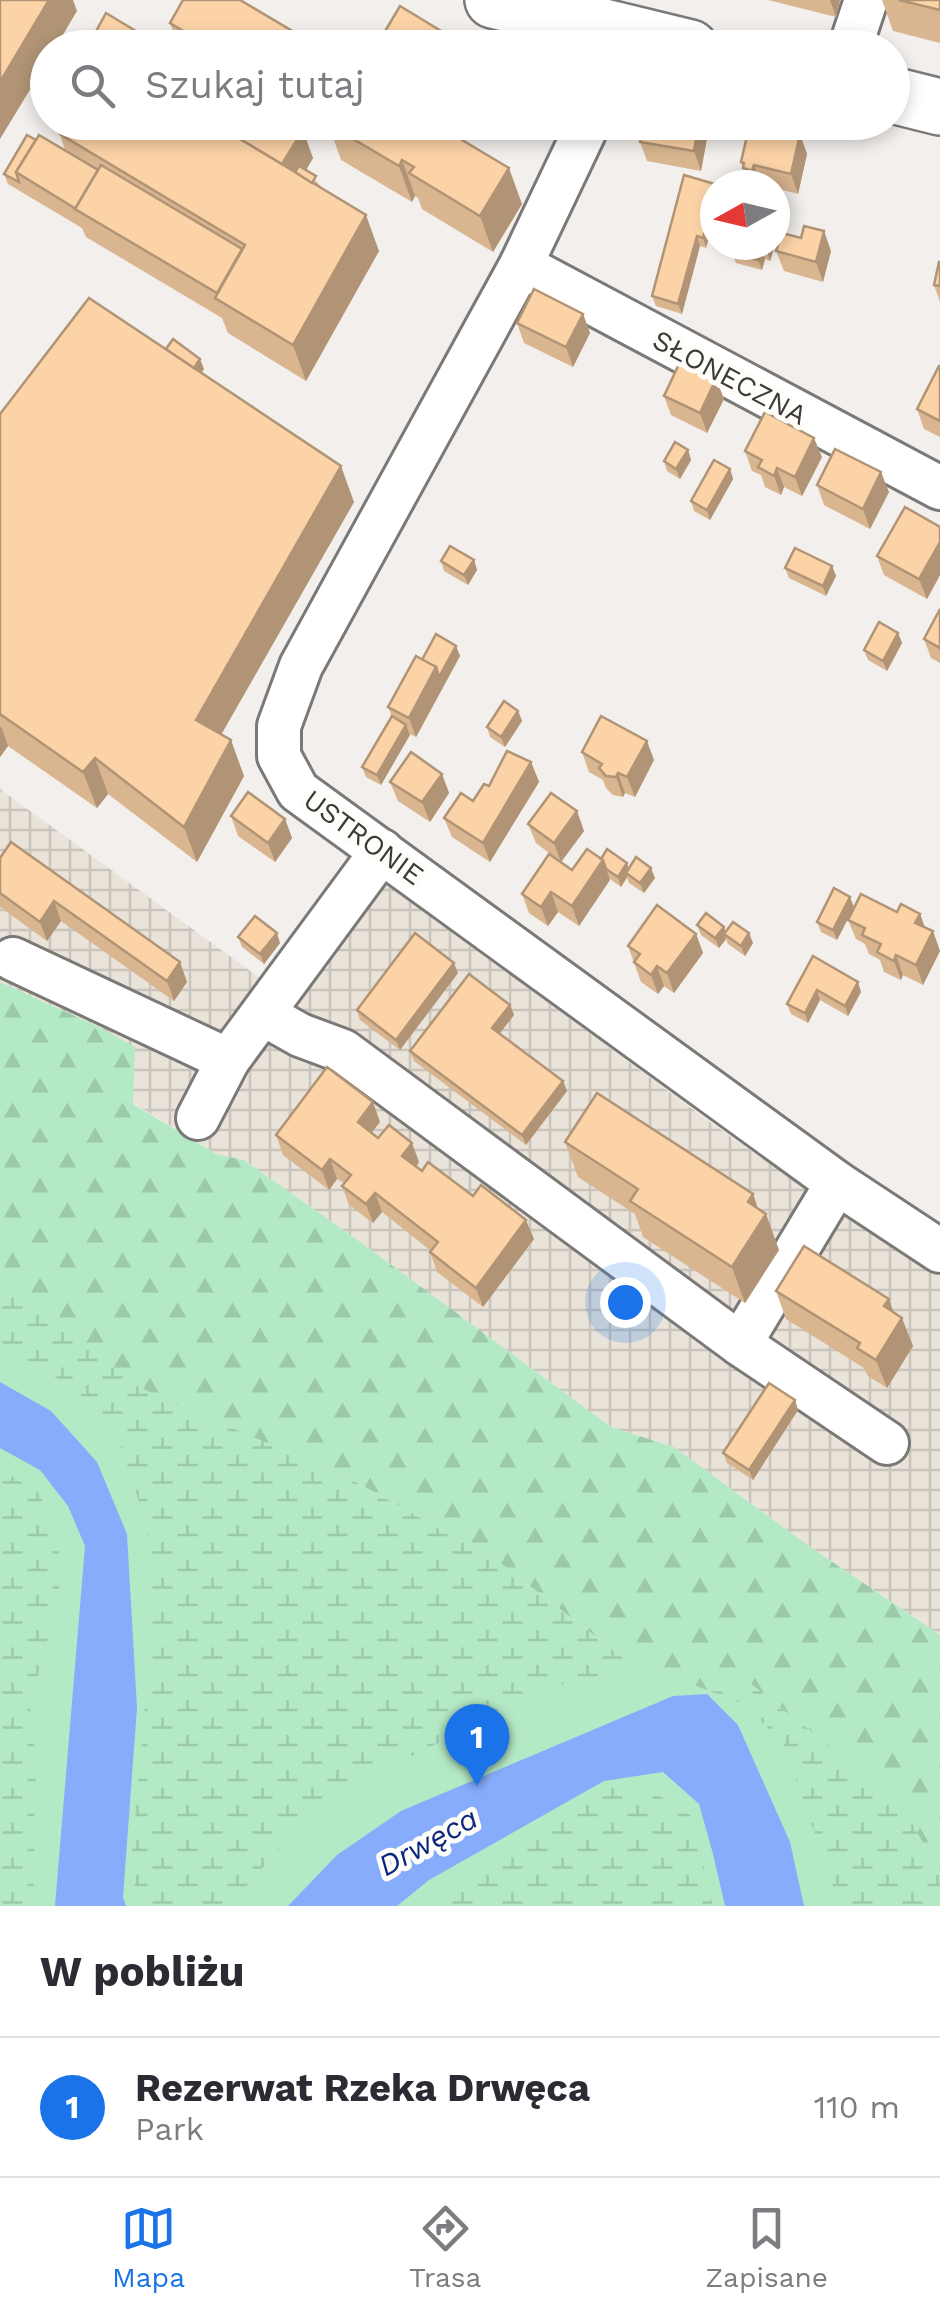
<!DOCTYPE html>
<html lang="pl">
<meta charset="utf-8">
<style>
body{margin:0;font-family:"Work Sans",sans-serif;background:#f2f2f3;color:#2b2b33}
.compass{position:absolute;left:700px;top:170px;width:90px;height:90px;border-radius:50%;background:#fff;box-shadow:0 5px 15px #0003;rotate:262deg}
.you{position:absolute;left:625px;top:1302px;width:35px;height:35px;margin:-25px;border:8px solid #fff;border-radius:50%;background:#1a73e8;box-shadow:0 0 0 15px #1a73e833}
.badge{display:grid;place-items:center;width:65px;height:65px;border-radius:50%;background:#1a73e8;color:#fff;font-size:32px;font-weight:700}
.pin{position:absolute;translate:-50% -82px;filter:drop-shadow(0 2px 5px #0008)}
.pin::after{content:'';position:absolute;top:52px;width:35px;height:30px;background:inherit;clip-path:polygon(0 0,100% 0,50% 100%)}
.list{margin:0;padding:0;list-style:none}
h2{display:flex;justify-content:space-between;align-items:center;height:130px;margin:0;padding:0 40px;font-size:42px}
h2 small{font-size:32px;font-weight:400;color:#7c7c81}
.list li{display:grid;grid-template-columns:65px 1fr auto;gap:30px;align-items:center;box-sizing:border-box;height:140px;padding:0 40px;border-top:2px solid #e1e1e2}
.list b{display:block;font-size:38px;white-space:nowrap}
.list p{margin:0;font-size:32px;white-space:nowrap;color:#7c7c81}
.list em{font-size:32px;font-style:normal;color:#7c7c81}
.icon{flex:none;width:55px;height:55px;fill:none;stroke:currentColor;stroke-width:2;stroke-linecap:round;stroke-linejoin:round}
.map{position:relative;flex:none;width:940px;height:1906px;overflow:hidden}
.search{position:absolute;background:#fff;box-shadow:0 5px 15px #0003;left:30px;right:30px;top:30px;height:110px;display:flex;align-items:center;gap:25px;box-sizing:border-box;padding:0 35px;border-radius:55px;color:#7c7c81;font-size:38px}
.sheet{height:270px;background:#fff}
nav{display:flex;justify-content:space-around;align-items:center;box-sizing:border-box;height:140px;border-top:2px solid #e1e1e2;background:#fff;font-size:28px;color:#7c7c81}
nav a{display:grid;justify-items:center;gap:5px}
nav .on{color:#1a73e8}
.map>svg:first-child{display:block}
.industrial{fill:url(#industrial-grid)}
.forest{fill:url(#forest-firs)}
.wetland{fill:url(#wetland-marsh)}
.park{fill:#b4e9c5}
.water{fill:#87acfb}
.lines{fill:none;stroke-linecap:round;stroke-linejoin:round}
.minor-casing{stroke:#7b7977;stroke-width:48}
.major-casing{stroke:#7b7977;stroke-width:60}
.minor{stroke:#fff;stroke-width:42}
.major{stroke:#fff;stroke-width:55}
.wall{fill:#d9b590}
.shaded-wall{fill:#b09475}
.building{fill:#fcd3a7;stroke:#b09475;stroke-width:2.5}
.labels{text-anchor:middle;stroke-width:10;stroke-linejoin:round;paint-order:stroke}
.street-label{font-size:28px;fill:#3b3a39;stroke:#fffdf9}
.water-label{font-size:30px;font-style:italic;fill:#0a267f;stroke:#fffdf9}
</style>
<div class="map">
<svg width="940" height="1906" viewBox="0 0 940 1906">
<defs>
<pattern id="industrial-grid" width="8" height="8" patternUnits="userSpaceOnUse" patternTransform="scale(2.5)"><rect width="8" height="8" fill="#e9e3da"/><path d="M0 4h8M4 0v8" fill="none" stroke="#c9c4bc"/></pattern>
<pattern id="forest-firs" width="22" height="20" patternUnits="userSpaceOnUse" patternTransform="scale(2.5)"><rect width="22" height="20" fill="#b4e9c5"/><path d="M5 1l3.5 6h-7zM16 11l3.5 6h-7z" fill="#9cc9aa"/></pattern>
<pattern id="wetland-marsh" width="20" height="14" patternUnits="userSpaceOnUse" patternTransform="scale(2.5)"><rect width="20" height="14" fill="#b4e9c5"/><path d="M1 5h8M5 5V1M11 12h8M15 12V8" fill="none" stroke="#9cc9aa"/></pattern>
</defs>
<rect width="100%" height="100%" fill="#f2efec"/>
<!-- industrial -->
<polygon class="industrial" points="0,789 261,979 375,875 710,1122 853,1222 940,1277 940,1635 806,1544 674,1447 611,1427 359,1241 244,1160 216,1154 133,1103 97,1026 0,982"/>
<!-- forest -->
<polygon class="forest" points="0,982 97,1026 135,1047 133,1104 216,1154 244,1160 359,1241 611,1427 674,1447 806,1544 940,1635 940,1875 900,1801 707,1694 673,1696 496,1560 354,1481 134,1386 0,1271"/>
<!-- wetland -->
<g class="wetland">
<polygon points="0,1271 134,1385 354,1481 496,1560 673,1696 288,1906 126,1906 137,1708 0,1382"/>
<polygon points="0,1448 68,1506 55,1906 0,1906"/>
<polygon points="741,1676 900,1801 940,1875 940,1906 804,1906 707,1694"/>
<polygon points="663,1772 699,1804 725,1906 397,1906 604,1781"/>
</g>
<!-- park -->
<g class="park">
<polygon points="0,1343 77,1390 120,1444 146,1523 152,1626 132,1853 135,1888 154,1906 33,1906 36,1760 30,1706 59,1596 59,1550 40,1494 0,1469"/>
<polygon points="644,1666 739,1702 783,1741 840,1906 713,1906 693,1817 650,1790 605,1781 596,1793 433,1906 229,1906 285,1842 357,1782 559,1685"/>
</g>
<!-- water -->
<g class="water">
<polygon points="0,1382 51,1411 97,1462 127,1534 137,1708 123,1897 126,1906 55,1906 85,1546 68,1506 40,1470 0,1448"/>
<polygon points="707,1694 738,1725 790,1842 804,1906 725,1906 713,1854 699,1804 663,1772 604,1781 429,1880 397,1906 288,1906 337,1855 401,1811 673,1696"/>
</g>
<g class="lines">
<defs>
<g id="minor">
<polyline points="850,48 866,0"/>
<polyline points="589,122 521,265 301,666 279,726 279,756 298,791 837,1183 940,1251"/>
<polyline points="521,265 940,488"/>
<polyline points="13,959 228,1060 382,851"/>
<polyline points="263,1014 300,1035 343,1051 740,1344"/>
<polyline points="198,1118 228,1060"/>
<polyline points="837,1183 740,1344 887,1443"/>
</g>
<g id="major">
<polyline points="493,0 690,48"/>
<polyline points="892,95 940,107"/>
</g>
</defs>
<!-- minor casing -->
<use href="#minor" class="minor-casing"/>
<!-- major casing -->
<use href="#major" class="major-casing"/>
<!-- minor -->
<use href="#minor" class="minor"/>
<!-- major -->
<use href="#major" class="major"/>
</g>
<!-- wall -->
<g class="wall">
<polygon points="768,0 840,0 836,17"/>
<polygon points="882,0 940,0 940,43 893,31"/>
<polygon points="170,23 321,48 179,48"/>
<polygon points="60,122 290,122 313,158 306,170 379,251 306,381 228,333 222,318 86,237 82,228 8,184 4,174 36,140 65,151 60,134 63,130"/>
<polygon points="302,122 458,122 452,133 522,204 493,252 422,209 418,198 415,196 412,202 341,160 329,126 324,135"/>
<polygon points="644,122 710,122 701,171 647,161 640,142"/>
<polygon points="781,123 784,130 807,154 798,194 775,188 775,185 749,185 741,162 770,127"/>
<polygon points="684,175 706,248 700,246 682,314 656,306 652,296"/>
<polygon points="775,245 770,261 765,259 762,270 736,263 732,253"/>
<polygon points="776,251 831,251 823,282 784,271"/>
<polygon points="940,262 940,302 934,285"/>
<polygon points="583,314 590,333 573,367 524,343 517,323"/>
<polygon points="166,349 204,369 201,373 354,502 221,734 244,776 197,862 108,794 97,808 8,746 0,757 0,414"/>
<polygon points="940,366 940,437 924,429 917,409"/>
<polygon points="716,379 724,399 707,433 671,415 664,396"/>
<polygon points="688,450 691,460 680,479 667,471 664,461"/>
<polygon points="745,451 822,457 802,496 784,487 781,495 765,487 761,475 752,471"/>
<polygon points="730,469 733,479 710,520 694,511 691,501"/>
<polygon points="817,485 889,492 870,529 824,505"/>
<polygon points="940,527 940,575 927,599 884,575 877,556"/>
<polygon points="474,560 477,570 468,585 444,571 441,561"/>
<polygon points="832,566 836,576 826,596 789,578 785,568"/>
<polygon points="940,609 940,663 931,658 924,639"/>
<polygon points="898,633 902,643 887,671 868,660 864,650"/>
<polygon points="456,646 460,656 416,737 410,734 381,785 366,777 362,767 392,716 388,707 422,660"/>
<polygon points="518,711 522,721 505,747 490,737 487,727"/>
<polygon points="582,752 654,760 635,797 625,793 623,797 613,795 606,788 603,780 589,772"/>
<polygon points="531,762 539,782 490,862 452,837 444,818 473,801 489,786"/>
<polygon points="442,774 449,793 430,822 398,801 390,782"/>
<polygon points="231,816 285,819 292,838 275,862 238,836"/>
<polygon points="528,824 584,831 561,862 572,870 601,859 655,878 644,893 629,883 627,878 621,887 610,879 579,926 558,912 548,926 529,913 522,894 561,862 536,843"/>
<polygon points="0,858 187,982 174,1001 61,921 47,941 0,907"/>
<polygon points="854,907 837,940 821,932 817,922"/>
<polygon points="897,912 920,914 924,927 940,951 923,985 903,975 901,980 884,972 880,960 869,954 865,944 856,939 848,920"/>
<polygon points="697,925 724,927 726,932 753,943 745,956 728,944 726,939 719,948 701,935"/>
<polygon points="696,934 703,953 674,993 664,986 658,994 641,982 628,946"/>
<polygon points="238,937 280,943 264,964 242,947"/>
<polygon points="813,956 861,992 848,1016 820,1000 808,1023 791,1014 787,1004"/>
<polygon points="458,973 400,1050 360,1020 357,1010"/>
<polygon points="510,1005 514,1015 500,1033 563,1081 567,1091 526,1145 414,1061 410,1051"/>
<polygon points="380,1122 371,1133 378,1138 419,1162 416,1167 422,1171 473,1196 534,1239 483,1307 437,1272 430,1252 431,1251 382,1212 373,1223 349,1205 342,1186 344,1183 337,1179 329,1190 283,1155 276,1135"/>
<polygon points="565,1142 753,1194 758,1209 779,1250 745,1303 643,1237 635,1214 578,1177"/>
<polygon points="776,1291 893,1312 913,1346 887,1388 868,1376 864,1368 786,1319"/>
<polygon points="795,1400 798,1410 753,1480 727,1463 723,1453"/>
</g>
<!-- shaded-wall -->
<g class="shaded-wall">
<polygon points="49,0 73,0 77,11 55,48 48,48 48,60 0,139 0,82"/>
<polygon points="830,0 840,0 836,17"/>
<polygon points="320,122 332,122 328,124 329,126 324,135"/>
<polygon points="424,122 458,122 433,165 419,129"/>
<polygon points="699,122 710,122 701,171 694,151"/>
<polygon points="303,130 313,158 294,191 280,168"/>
<polygon points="800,134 807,154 798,194 791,174"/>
<polygon points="402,160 415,196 412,202 399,166"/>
<polygon points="754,165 761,185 758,185 752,171"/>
<polygon points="509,168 522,204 493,252 480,216"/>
<polygon points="715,194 715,217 706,248 703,238"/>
<polygon points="366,215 379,251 306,381 293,345"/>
<polygon points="824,231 831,251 823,282 816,262"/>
<polygon points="697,236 700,246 682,314 678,304"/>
<polygon points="768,245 775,245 770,261 767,251"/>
<polygon points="761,249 765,259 762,270 758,260"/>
<polygon points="583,314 590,333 573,367 566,347"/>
<polygon points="200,359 204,369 190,388 187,378"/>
<polygon points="716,379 724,399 707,433 700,413"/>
<polygon points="814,438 822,457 802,496 795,477"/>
<polygon points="688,450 691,460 680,479 676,469"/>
<polygon points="341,466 354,502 209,756 196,720"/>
<polygon points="777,468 784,487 781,495 774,476"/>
<polygon points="730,469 733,479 710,520 707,510"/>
<polygon points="881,472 889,492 870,529 863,509"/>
<polygon points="940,542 940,575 927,599 919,579"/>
<polygon points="474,560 477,570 468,585 464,575"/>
<polygon points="832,566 836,576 826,596 823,586"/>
<polygon points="898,633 902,643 887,671 883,661"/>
<polygon points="456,646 460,656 416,737 409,718 436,667"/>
<polygon points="518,711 522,721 505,747 501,737"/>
<polygon points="406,725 410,735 381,785 377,775"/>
<polygon points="1,726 8,746 0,757 0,728"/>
<polygon points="231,740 244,776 197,862 184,827"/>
<polygon points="647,741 654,760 635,797 627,777"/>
<polygon points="95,758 108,794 97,808 83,772"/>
<polygon points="531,762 539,782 490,862 483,843"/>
<polygon points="618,773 625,793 623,797 616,777"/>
<polygon points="442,774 449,793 430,822 422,802"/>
<polygon points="577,811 584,831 561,862 554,843"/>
<polygon points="285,819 292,838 275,862 268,843"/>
<polygon points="603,860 610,880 579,926 572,906"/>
<polygon points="627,863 630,873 626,873 627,877 621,887 618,877"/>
<polygon points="651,868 655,878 644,893 640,883"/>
<polygon points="551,892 558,912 548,926 541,907"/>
<polygon points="850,897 854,907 837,940 833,930"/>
<polygon points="54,901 61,921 47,941 40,922"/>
<polygon points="920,914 927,933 915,923"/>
<polygon points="724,927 727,936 724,934 726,939 719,948 715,938"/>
<polygon points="933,931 940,951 923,985 916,965"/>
<polygon points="277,933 280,943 264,964 260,954"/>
<polygon points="749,933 753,943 745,956 741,946"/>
<polygon points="696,934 703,953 674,993 667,973"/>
<polygon points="896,955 903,975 901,980 894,961"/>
<polygon points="180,962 187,982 174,1001 167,981"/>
<polygon points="454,963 458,973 400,1050 396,1040"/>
<polygon points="657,966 664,986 658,994 651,975"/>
<polygon points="858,982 861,992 848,1016 845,1006"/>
<polygon points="817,990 820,1000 808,1023 805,1013"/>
<polygon points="510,1005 514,1015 496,1038 492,1028"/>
<polygon points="563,1081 567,1091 526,1145 522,1135"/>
<polygon points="373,1102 380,1122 365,1141 358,1122"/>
<polygon points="412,1143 419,1162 409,1176 402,1156"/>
<polygon points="330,1159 337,1179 329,1190 322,1170"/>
<polygon points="375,1193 382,1212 373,1223 366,1204"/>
<polygon points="753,1194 762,1220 766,1214 779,1250 745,1303 732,1267 748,1202"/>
<polygon points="526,1220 534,1239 483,1307 476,1288"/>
<polygon points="889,1299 898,1325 902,1318 913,1346 887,1388 876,1360 884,1306"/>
<polygon points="795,1400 798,1410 753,1480 749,1470"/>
</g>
<!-- building -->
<g class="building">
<polygon points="0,0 49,0 0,82"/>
<polygon points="183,0 240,0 321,48 212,48 170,23"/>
<polygon points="899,0 940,0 940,10"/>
<polygon points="400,6 469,48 375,48"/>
<polygon points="106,13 164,48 87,48"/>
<polygon points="67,122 212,122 366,215 293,345 215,298 245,245 60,134"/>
<polygon points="212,122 290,122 303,130 282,164"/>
<polygon points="329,122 424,122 419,129 431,136 437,125 509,168 480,216 409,173 414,167 402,160 399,166 328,124"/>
<polygon points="644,122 699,122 694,151 640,142"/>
<polygon points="771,122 781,123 780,130 800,134 791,174 754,165 752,171 743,168 744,163 741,162 750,123 770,127"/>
<polygon points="27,135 36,140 16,172 19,182 4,174"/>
<polygon points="39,135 98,170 75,209 81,212 16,172"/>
<polygon points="101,165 242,249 217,293 75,209"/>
<polygon points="299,166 316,176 312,183 295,172"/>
<polygon points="684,175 718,185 715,185 715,194 703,238 697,236 678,304 652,296"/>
<polygon points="804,226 824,231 816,262 776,251 782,233 801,238"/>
<polygon points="734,245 768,245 767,251 761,249 758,260 732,253"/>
<polygon points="939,262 940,262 940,286 934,285"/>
<polygon points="534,289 583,314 566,347 517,323"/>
<polygon points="89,298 341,466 196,720 231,740 184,827 95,758 83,772 0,714 0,414"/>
<polygon points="173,339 200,359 194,368 166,349"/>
<polygon points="680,362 716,379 700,413 664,396"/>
<polygon points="939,366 940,366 940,421 917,409"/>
<polygon points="765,412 814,438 795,477 777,468 774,476 758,467 762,460 745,451"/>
<polygon points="675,442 688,450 676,469 664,461"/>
<polygon points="835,449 881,472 863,509 817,485"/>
<polygon points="714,460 730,469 707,510 691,501"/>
<polygon points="905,507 940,527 940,542 919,579 877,556"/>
<polygon points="450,546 474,560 464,575 441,561"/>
<polygon points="795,548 832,566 823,586 785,568"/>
<polygon points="940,609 940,648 924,639"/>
<polygon points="879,622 898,633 883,661 864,650"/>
<polygon points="436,634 456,646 439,677 436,667 422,660"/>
<polygon points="416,656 436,667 409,718 388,707"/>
<polygon points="504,701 518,711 501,737 487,727"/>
<polygon points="392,716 406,725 377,775 362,767"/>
<polygon points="601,716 647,741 627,777 618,773 616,777 606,776 599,768 602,764 582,752"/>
<polygon points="507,751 531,762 483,843 444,818 461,793 473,801 484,784 489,786"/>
<polygon points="411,752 442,774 422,802 390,782"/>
<polygon points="248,792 285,819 268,843 231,816"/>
<polygon points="551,793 577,811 554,843 528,824"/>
<polygon points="11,842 180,962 167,981 54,901 40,922 0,893 0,858"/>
<polygon points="587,849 603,860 572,906 551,892 541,907 522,894 549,854 572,870"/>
<polygon points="607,849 627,863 618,877 606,869 603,860 601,859"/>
<polygon points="636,857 651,868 640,883 626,873"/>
<polygon points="834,888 850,897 833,930 817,922"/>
<polygon points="861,894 897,912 901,904 920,914 915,923 933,931 916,965 896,955 894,961 877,952 881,944 862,935 865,928 848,920"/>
<polygon points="657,905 696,934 667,973 657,966 651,975 634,962 640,954 628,946"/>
<polygon points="706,913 724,927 715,938 697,925"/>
<polygon points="255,916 277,933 260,954 238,937"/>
<polygon points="733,922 749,933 741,946 724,934"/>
<polygon points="415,933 454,963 396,1040 357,1010"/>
<polygon points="813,956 858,982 845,1006 817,990 805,1013 787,1004"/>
<polygon points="469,974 510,1005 492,1028 563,1081 522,1135 410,1051"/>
<polygon points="327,1067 373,1102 358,1122 378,1138 389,1125 412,1143 402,1156 422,1171 428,1162 473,1196 481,1185 526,1220 476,1288 430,1252 438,1242 375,1193 366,1204 342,1186 351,1175 330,1159 322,1170 276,1135"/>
<polygon points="597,1093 753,1194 748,1202 766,1214 732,1267 630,1201 638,1189 565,1142"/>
<polygon points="804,1246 889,1299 884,1306 902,1318 876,1360 857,1348 860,1343 776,1291"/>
<polygon points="769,1383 795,1400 749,1470 723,1453"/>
</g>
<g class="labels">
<!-- street labels -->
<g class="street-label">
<text transform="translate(730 377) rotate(28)" y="10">SŁONECZNA</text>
<text transform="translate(364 837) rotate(36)" y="10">USTRONIE</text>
</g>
<!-- water labels -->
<g class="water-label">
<text transform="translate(428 1842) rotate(-29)" y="10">Drwęca</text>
</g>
</g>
</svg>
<svg class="compass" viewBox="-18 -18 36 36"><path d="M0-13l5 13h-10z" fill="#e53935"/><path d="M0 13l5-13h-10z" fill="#7c7c81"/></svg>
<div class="you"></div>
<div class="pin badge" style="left:477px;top:1786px">1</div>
<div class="search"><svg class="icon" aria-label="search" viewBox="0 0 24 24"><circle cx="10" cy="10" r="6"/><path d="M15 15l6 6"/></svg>Szukaj tutaj</div>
</div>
<section class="sheet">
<h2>W pobliżu<small></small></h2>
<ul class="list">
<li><span class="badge">1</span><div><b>Rezerwat Rzeka Drwęca</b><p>Park</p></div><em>110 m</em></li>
</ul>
</section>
<nav>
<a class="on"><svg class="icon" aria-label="map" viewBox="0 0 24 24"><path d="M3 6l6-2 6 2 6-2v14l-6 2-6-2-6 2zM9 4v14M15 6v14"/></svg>Mapa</a>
<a><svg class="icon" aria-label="directions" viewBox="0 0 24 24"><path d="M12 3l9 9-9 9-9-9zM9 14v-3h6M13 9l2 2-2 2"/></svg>Trasa</a>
<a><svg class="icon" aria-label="saved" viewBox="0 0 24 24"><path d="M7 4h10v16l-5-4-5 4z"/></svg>Zapisane</a>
</nav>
